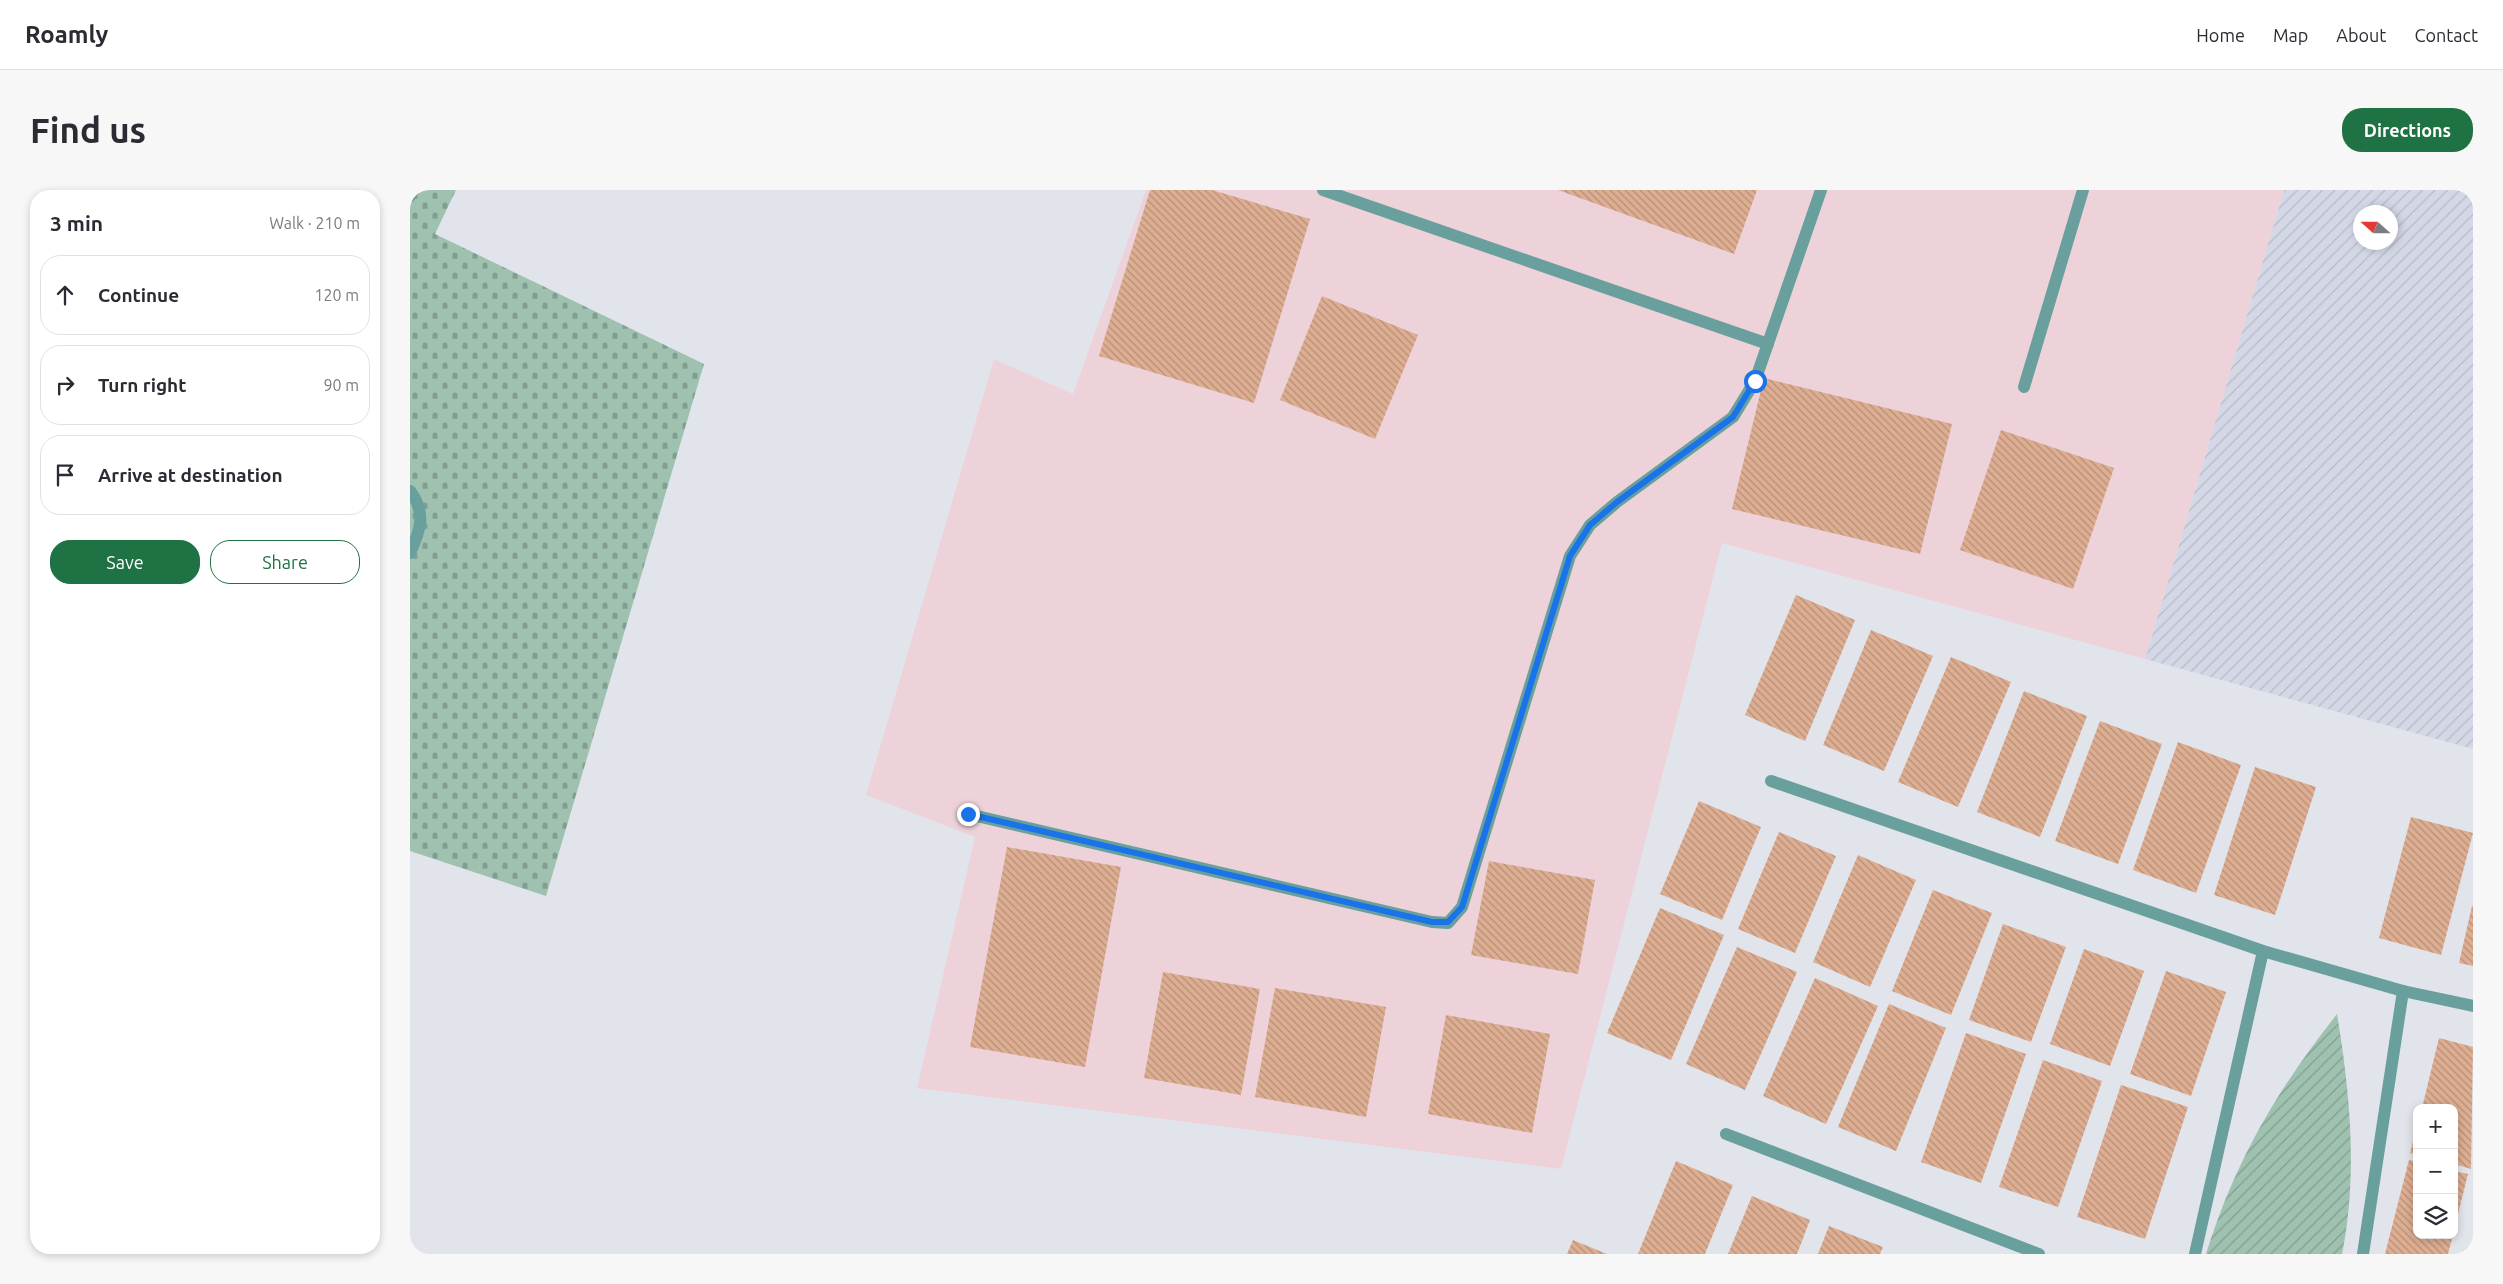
<!DOCTYPE html>
<meta charset="utf-8">
<style>
body{margin:0;font-family:Ubuntu,sans-serif;background:#f7f7f7;color:#2b2b33}
.controls{position:absolute;right:15px;bottom:15px;display:grid;overflow:hidden;border-radius:10px;box-shadow:0 2px 8px #0003}
.controls button{width:45px;height:45px;display:grid;place-items:center;padding:0;border:0;border-bottom:1px solid #e1e1e2;background:#fff;color:#2b2b33;font:25px sans-serif}
.compass{position:absolute;left:1943px;top:15px;width:45px;height:45px;border-radius:50%;background:#fff;box-shadow:0 2px 8px #0003;rotate:291deg}
.stop{position:absolute;width:15px;height:15px;margin:-11px;border:4px solid #1a73e8;border-radius:50%;background:#fff}
.stop.end{background:#1a73e8;border-color:#fff;box-shadow:0 1px 5px #0008}
.list{margin:0;padding:0;list-style:none}
h2{display:flex;justify-content:space-between;align-items:center;height:65px;margin:0;padding:0 20px;font-size:21px}
h2 small{font-size:16px;font-weight:400;color:#7c7c81}
.list li{display:grid;grid-template-columns:32px 1fr auto;gap:15px;align-items:center;box-sizing:border-box;height:80px;margin:0 10px 10px;padding:0 10px;border:1px solid #e1e1e2;border-radius:20px}
.list b{display:block;font-size:19px;white-space:nowrap}
.list em{font-size:16px;font-style:normal;color:#7c7c81}
.actions{display:flex;gap:10px;padding:15px 20px}
.actions a{flex:1;padding:11px 0;border:1px solid #1e7244;border-radius:20px;text-align:center;font-size:18px;color:#1e7244}
.actions .main{background:#1e7244;color:#fff}
.icon{flex:none;width:28px;height:28px;fill:none;stroke:currentColor;stroke-width:2;stroke-linecap:round;stroke-linejoin:round}
.map{position:relative;flex:none;width:2063px;height:1064px;overflow:hidden;border-radius:20px}
header{display:flex;align-items:center;gap:30px;box-sizing:border-box;height:70px;padding:0 25px;background:#fff;border-bottom:1px solid #e1e1e2}
header strong{font-size:24px}
nav{display:flex;gap:28px;margin-inline-start:auto;font-size:18px}
.intro{display:flex;align-items:center;justify-content:space-between;box-sizing:border-box;height:120px;padding:0 30px}
h1{margin:0;font-size:35px}
.button{padding:12px 22px;border-radius:20px;background:#1e7244;color:#fff;font-size:18px;font-weight:700}
main{display:flex;gap:30px;padding:0 30px}
aside{flex:1;background:#fff;border-radius:20px;box-shadow:0 2px 8px #0003}
.map>svg:first-child{display:block}
.industrial{fill:url(#industrial-furrows);fill-rule:evenodd}
.education{fill:#edd3d9}
.cemetery{fill:url(#cemetery-stones)}
.garden{fill:url(#garden-furrows)}
.building{fill:url(#building-back-hatch)}
.lines{fill:none;stroke-linecap:round;stroke-linejoin:round}
.lane{stroke:#69a09d;stroke-width:12}
.route{stroke:#1a73e8;stroke-width:6}
</style>
<header>
<strong>Roamly</strong>
<nav><a>Home</a><a>Map</a><a>About</a><a>Contact</a></nav>
</header>
<div class="intro"><h1>Find us</h1><a class="button">Directions</a></div>
<main>
<aside>
<h2>3 min<small>Walk · 210 m</small></h2>
<ul class="list">
<li><svg class="icon" aria-label="ahead" viewBox="0 0 24 24"><path d="M12 20V5M6 11l6-6 6 6"/></svg><div><b>Continue</b></div><em>120 m</em></li>
<li><svg class="icon" aria-label="right" viewBox="0 0 24 24"><path d="M7 20v-9h11M14 6l5 5-5 5"/></svg><div><b>Turn right</b></div><em>90 m</em></li>
<li><svg class="icon" aria-label="arrive" viewBox="0 0 24 24"><path d="M6 21V4h12l-3 4 3 4H6"/></svg><div><b>Arrive at destination</b></div></li>
</ul>
<div class="actions"><a class="main">Save</a><a>Share</a></div>
</aside>
<div class="map">
<svg width="2063" height="1064" viewBox="0 0 2063 1064">
<defs>
<pattern id="industrial-furrows" width="10" height="10" patternUnits="userSpaceOnUse" patternTransform="scale(1.25)"><rect width="10" height="10" fill="#d4d8e6"/><path d="M-1 1l2-2M0 10L10 0M9 11l2-2" fill="none" stroke="#b7bac6"/></pattern>
<pattern id="cemetery-stones" width="16" height="16" patternUnits="userSpaceOnUse" patternTransform="scale(1.25)"><rect width="16" height="16" fill="#9ec1b0"/><path d="M2 7V4a2 2 0 0 1 4 0v3zM10 15v-3a2 2 0 0 1 4 0v3z" fill="#829e90"/></pattern>
<pattern id="garden-furrows" width="10" height="10" patternUnits="userSpaceOnUse" patternTransform="scale(1.25)"><rect width="10" height="10" fill="#9ec1b0"/><path d="M-1 1l2-2M0 10L10 0M9 11l2-2" fill="none" stroke="#829e90"/></pattern>
<pattern id="building-back-hatch" width="6" height="6" patternUnits="userSpaceOnUse" patternTransform="scale(1.25)"><rect width="6" height="6" fill="#deae92"/><path d="M-1 5l2 2M0 0l6 6M5-1l2 2" fill="none" stroke="#b58e78"/></pattern>
</defs>
<rect width="100%" height="100%" fill="#e2e4eb"/>
<!-- industrial -->
<path class="industrial" d="M1874 0H2063V559L1735 469ZM1950 22H1980V52H1950Z"/>
<!-- education -->
<polygon class="education" points="736,0 1874,0 1735,469 1312,353 1151,979 507,898 565,647 456,605 584,169 663,204"/>
<!-- cemetery -->
<polygon class="cemetery" points="0,0 46,0 25,44 294,174 136,706 0,661"/>
<!-- garden -->
<path class="garden" d="M1927 824C1940 903 1948 984 1932 1064H1796C1825 971 1867 900 1927 824Z"/>
<!-- building -->
<g class="building">
<polygon points="740,0 802,0 900,29 844,213 689,166"/>
<polygon points="1148,0 1347,0 1324,64"/>
<polygon points="912,106 1008,145 965,249 870,210"/>
<polygon points="1354,188 1542,234 1510,364 1322,319"/>
<polygon points="1591,240 1704,278 1663,399 1550,360"/>
<polygon points="1386,405 1445,430 1395,551 1335,525"/>
<polygon points="1461,440 1523,466 1474,581 1413,555"/>
<polygon points="1541,467 1601,492 1548,617 1488,592"/>
<polygon points="1614,501 1677,526 1630,647 1567,622"/>
<polygon points="1690,531 1752,554 1708,674 1645,651"/>
<polygon points="1768,552 1831,575 1786,703 1723,680"/>
<polygon points="1845,577 1906,597 1865,725 1804,705"/>
<polygon points="1289,611 1351,637 1312,730 1250,704"/>
<polygon points="2001,627 2063,643 2031,765 1969,748"/>
<polygon points="1369,642 1426,666 1385,763 1328,739"/>
<polygon points="597,657 711,677 675,877 560,857"/>
<polygon points="1448,665 1506,690 1460,797 1403,772"/>
<polygon points="1079,671 1185,690 1168,784 1061,765"/>
<polygon points="1523,700 1582,723 1541,825 1482,801"/>
<polygon points="2062,716 2063,716 2063,776 2049,773"/>
<polygon points="1250,718 1314,745 1261,870 1197,843"/>
<polygon points="1593,734 1656,757 1621,852 1559,830"/>
<polygon points="1327,757 1387,782 1335,900 1276,874"/>
<polygon points="1674,759 1734,781 1700,876 1640,854"/>
<polygon points="1756,781 1816,802 1781,906 1720,884"/>
<polygon points="753,782 850,799 831,905 734,888"/>
<polygon points="1405,788 1468,816 1416,934 1353,906"/>
<polygon points="865,798 976,817 956,927 845,907"/>
<polygon points="1479,814 1536,838 1486,961 1428,937"/>
<polygon points="1036,825 1140,844 1122,943 1018,924"/>
<polygon points="1556,843 1616,864 1571,993 1511,972"/>
<polygon points="2029,848 2063,857 2061,979 2044,974 2044,918 2012,918"/>
<polygon points="1633,870 1692,891 1648,1017 1589,997"/>
<polygon points="1711,895 1778,917 1735,1049 1667,1027"/>
<polygon points="2006,941 2007,941 2007,965 2000,963"/>
<polygon points="1999,970 2007,971 2007,1045 2043,1045 2038,1064 1975,1064"/>
<polygon points="1266,971 1323,995 1295,1064 1228,1064"/>
<polygon points="2044,981 2058,984 2045,1036 2044,1036"/>
<polygon points="1342,1006 1400,1030 1387,1064 1318,1064"/>
<polygon points="1419,1036 1473,1057 1470,1064 1408,1064"/>
<polygon points="1163,1050 1197,1064 1157,1064"/>
</g>
<g class="lines">
<!-- lane -->
<g class="lane">
<polyline points="913,0 1358,154"/>
<polyline points="0,6 3,0"/>
<polyline points="1614,197 1673,0"/>
<path d="M0 301C17 323 10 341 0 363"/>
<polyline points="1361,591 1853,761 1993,801 2063,816"/>
<polyline points="558,624 1022,732 1038,733 1052,717 1160,366 1180,335 1207,312 1323,227 1345,191 1411,0"/>
<polyline points="1316,944 1629,1064"/>
<polyline points="1785,1064 1853,761"/>
<polyline points="1953,1064 1993,801"/>
</g>
</g>
<g class="lines">
<!-- route -->
<polyline class="route" points="558,624 1022,732 1038,732 1052,717 1160,366 1180,335 1207,312 1323,227 1345,191"/>
</g>
</svg>
<div class="controls">
<button>+</button>
<button>−</button>
<button><svg class="icon" aria-label="layers" viewBox="0 0 24 24"><path d="M12 4l9 5-9 5-9-5zM3 14l9 5 9-5"/></svg></button>
</div>
<svg class="compass" viewBox="-18 -18 36 36"><path d="M0-13l5 13h-10z" fill="#e53935"/><path d="M0 13l5-13h-10z" fill="#7c7c81"/></svg>
<div class="stop" style="left:1345px;top:191px"></div>
<div class="stop end" style="left:558px;top:624px"></div>
</div>
</main>
